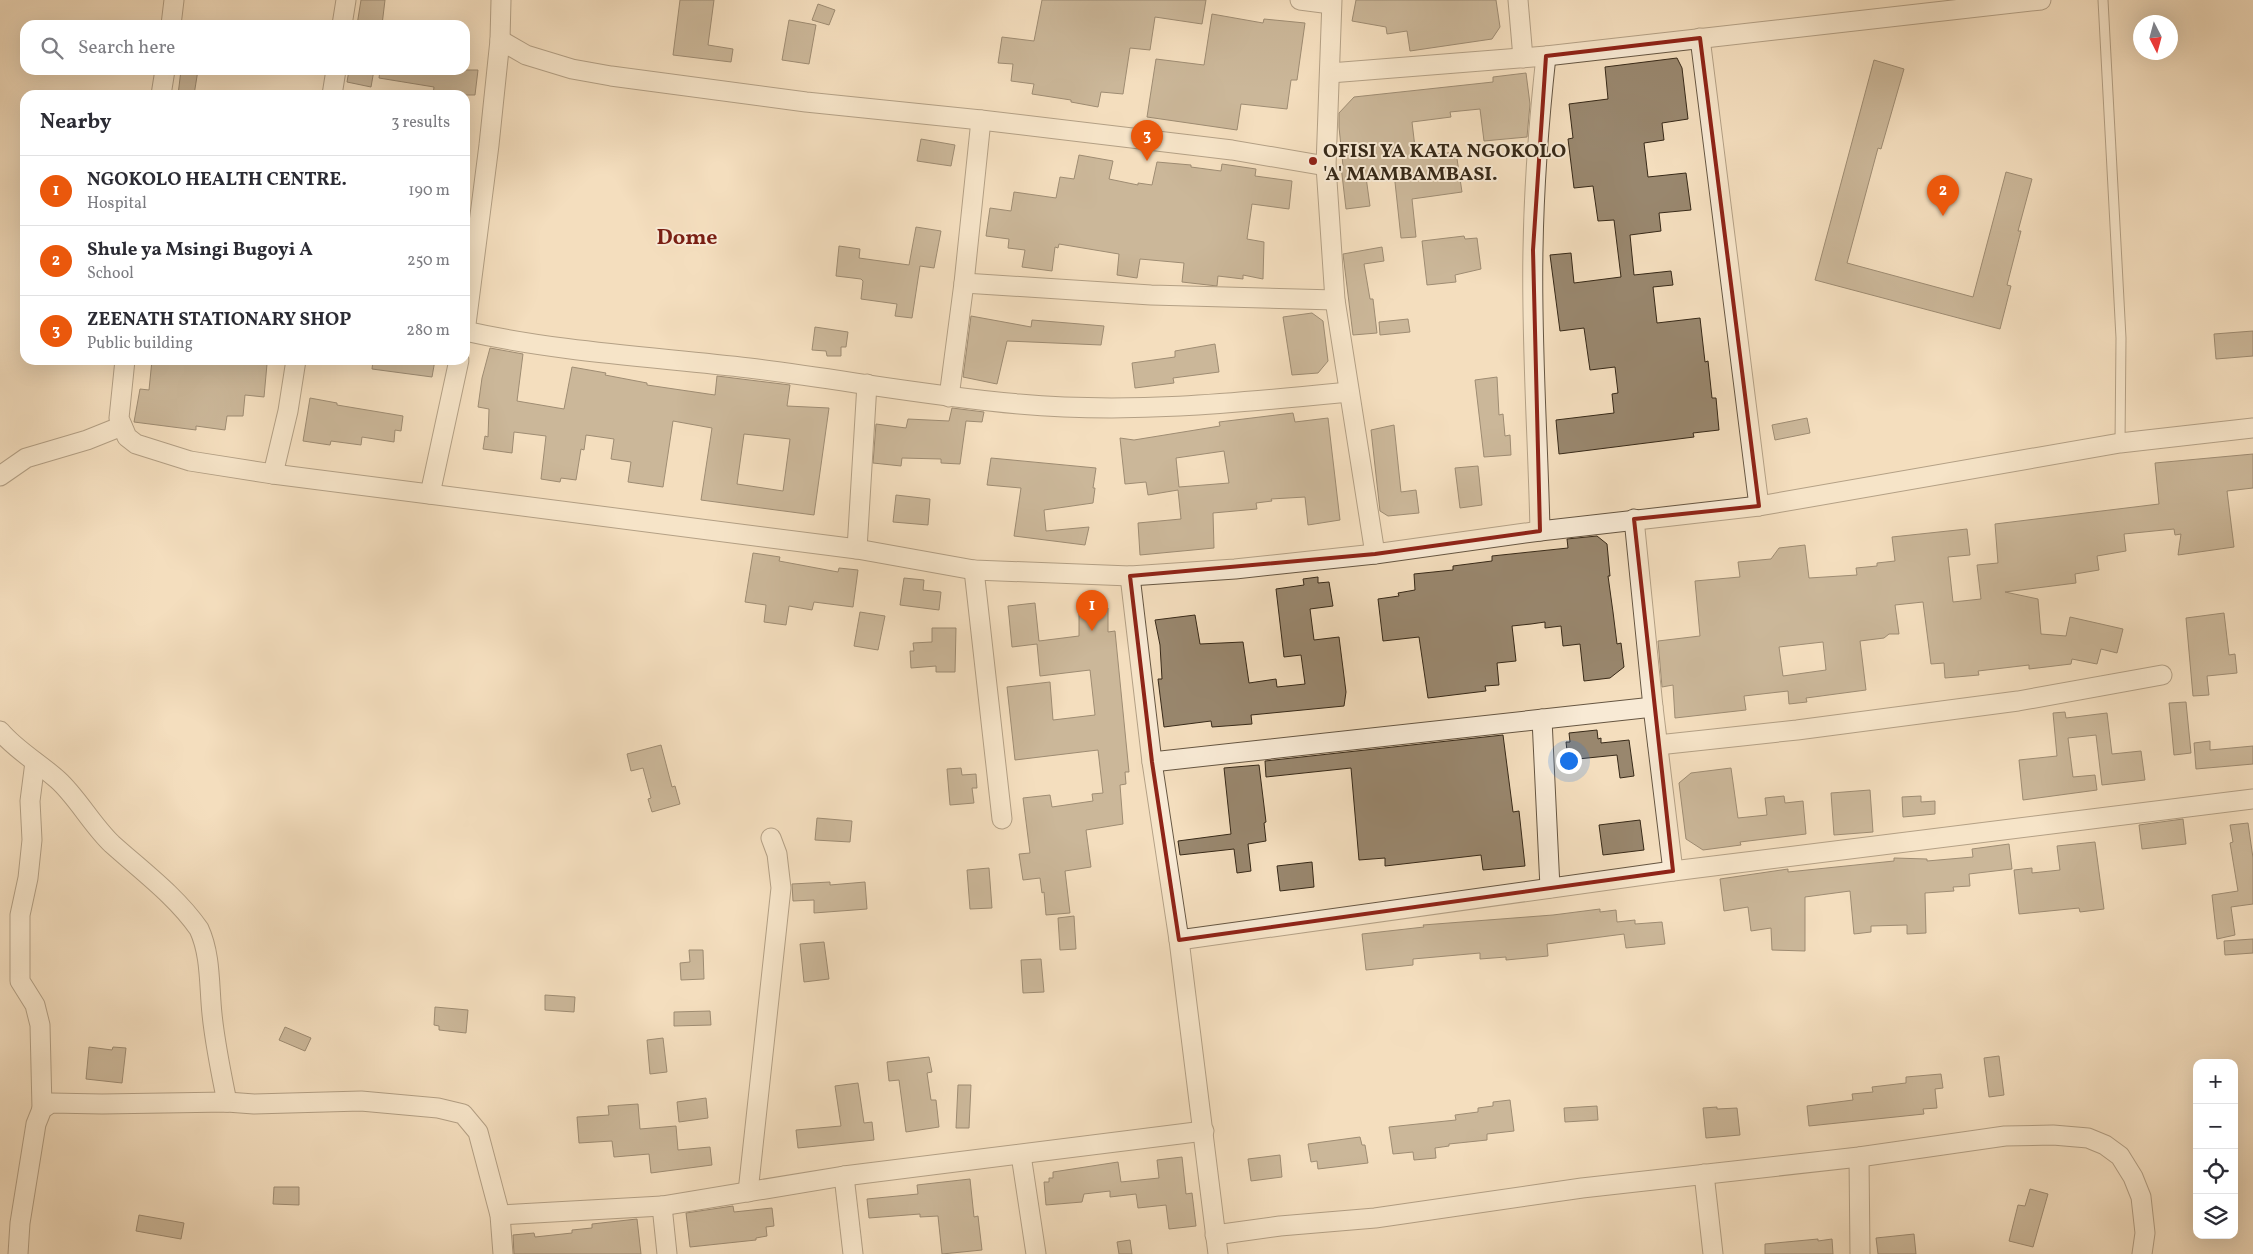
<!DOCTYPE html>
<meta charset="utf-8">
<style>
body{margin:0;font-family:Vollkorn,serif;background:#f2f2f3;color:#2b2b33}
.controls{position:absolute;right:15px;bottom:15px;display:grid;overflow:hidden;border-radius:10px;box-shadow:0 5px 20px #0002}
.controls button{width:45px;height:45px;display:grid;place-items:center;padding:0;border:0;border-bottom:1px solid #e1e1e2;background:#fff;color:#2b2b33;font:25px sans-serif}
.compass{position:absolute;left:2133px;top:15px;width:45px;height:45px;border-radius:50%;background:#fff;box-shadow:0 5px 20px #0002;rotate:174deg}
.you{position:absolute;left:1568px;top:760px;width:18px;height:18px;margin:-12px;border:4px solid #fff;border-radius:50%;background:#1a73e8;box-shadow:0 0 0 8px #1a73e833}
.badge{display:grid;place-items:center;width:32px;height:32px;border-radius:50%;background:#ea580c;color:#fff;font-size:16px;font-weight:700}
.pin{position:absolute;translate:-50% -41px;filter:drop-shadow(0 1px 2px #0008)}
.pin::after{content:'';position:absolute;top:26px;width:18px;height:15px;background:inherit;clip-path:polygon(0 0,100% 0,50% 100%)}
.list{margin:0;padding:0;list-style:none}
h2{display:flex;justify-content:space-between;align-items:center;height:65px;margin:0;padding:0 20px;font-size:21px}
h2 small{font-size:16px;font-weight:400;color:#7c7c81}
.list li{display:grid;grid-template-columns:32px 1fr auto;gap:15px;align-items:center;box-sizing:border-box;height:70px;padding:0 20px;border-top:1px solid #e1e1e2}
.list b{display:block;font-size:19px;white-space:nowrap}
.list p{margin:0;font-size:16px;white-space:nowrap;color:#7c7c81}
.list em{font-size:16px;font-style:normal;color:#7c7c81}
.icon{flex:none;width:28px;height:28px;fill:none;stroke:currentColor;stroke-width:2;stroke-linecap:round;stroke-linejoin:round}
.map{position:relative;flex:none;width:2253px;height:1254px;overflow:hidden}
.search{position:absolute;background:#fff;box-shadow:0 5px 20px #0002;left:20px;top:20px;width:450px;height:55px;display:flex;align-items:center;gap:12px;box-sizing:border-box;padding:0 18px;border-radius:15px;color:#7c7c81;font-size:19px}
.panel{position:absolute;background:#fff;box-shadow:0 5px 20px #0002;left:20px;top:90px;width:450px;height:275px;border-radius:15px}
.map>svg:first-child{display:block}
.building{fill:#99876e;stroke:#372918;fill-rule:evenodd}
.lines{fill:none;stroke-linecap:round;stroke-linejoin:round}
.service-casing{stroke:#665642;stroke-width:11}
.minor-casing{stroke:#665642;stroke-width:21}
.service{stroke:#f8ead5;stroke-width:9}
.minor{stroke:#f8ead5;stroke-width:19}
.marked{fill:none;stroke:#8f2418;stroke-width:4;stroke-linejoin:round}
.poi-dot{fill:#8f2418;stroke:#f8ead5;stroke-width:2}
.labels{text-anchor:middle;stroke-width:4;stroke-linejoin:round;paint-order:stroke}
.poi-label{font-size:20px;font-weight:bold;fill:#372918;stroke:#f8ead5;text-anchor:start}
.quarter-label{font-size:22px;font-weight:bold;fill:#7a1f14;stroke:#f8ead5}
</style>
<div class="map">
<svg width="2253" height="1254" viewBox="0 0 2253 1254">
<rect width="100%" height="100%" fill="#f4debe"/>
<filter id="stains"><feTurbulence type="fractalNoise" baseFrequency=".004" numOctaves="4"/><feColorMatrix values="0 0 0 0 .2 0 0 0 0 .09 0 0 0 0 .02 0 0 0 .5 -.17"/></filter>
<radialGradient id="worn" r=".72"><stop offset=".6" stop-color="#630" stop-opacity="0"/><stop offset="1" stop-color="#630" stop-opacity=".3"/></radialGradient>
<!-- building -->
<g class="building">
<polygon points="361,0 385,0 382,25 357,25"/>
<polygon points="680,0 714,0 708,45 733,49 731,62 673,55"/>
<polygon points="1042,0 1206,0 1202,24 1155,17 1150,50 1130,48 1123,94 1101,92 1098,107 1071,102 1071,100 1032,94 1034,84 1011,81 1013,64 998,63 1002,37 1034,41"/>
<polygon points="1356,0 1496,0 1500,27 1492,39 1410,51 1407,31 1387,34 1386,27 1352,21"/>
<polygon points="818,4 835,10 829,25 812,20"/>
<polygon points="1212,14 1263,23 1264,19 1305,23 1297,80 1291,80 1287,109 1241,104 1237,130 1147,117 1156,59 1204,65"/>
<polygon points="789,20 816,25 809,64 782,60"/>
<polygon points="1677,58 1682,68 1688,119 1662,123 1664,140 1644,143 1648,177 1686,173 1691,210 1659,213 1661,231 1630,235 1634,275 1671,271 1673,285 1653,287 1657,323 1700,318 1705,362 1708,361 1712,398 1716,398 1719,430 1693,433 1694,437 1559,454 1556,420 1614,413 1612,394 1618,393 1615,367 1590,370 1584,328 1560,331 1550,255 1571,253 1574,283 1621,277 1614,220 1598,221 1593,186 1574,188 1568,139 1573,138 1569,104 1608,99 1605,67"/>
<polygon points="1874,60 1904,69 1881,149 1878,148 1847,263 1973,297 2006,172 2032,179 2018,231 2021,231 2007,285 2011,286 2000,329 1815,280"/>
<polygon points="181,70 198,70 194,95 178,95"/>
<polygon points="349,70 374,70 371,87 347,82"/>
<polygon points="380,70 478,70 475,95 433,95 434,87 379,78"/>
<polygon points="1526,73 1530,104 1527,137 1484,141 1480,109 1450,112 1451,117 1412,122 1416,156 1456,152 1462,192 1412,199 1416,237 1401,238 1394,173 1366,177 1370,206 1346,209 1341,166 1343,166 1339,127 1339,113 1354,97 1493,82 1493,77"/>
<polygon points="921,139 955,145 951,166 917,161"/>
<polygon points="1079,155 1113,161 1109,179 1138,185 1138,183 1152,185 1157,162 1191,165 1191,167 1221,171 1222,164 1256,169 1255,176 1292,181 1289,209 1252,204 1247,239 1264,242 1263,279 1243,275 1243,279 1218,276 1217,286 1182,282 1184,263 1140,259 1137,278 1117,275 1119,254 1059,244 1058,248 1055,247 1052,271 1022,267 1025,250 1008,248 1009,239 986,236 990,208 1011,211 1014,192 1056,198 1060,177 1074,179"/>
<polygon points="916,227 941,231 934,268 920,266 912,318 895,316 897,304 861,299 863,281 861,279 836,276 839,246 860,249 859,258 909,265"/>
<polygon points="1464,236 1465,239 1477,238 1481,269 1455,275 1456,282 1427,285 1422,241"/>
<polygon points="1382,247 1384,261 1364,264 1370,299 1373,299 1377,333 1353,335 1343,254"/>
<polygon points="1312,313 1323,321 1328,361 1318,373 1292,375 1283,317"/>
<polygon points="971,316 1031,327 1032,320 1104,326 1101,345 1007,341 997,384 963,377"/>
<polygon points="1408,319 1410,332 1380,335 1379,322"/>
<polygon points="815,327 848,332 846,347 841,347 841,356 827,356 826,351 812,350"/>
<polygon points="2253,331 2253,356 2216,359 2214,334"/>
<polygon points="1215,344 1219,372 1173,378 1174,383 1135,388 1132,363 1175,357 1175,351"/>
<path d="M490 348 523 354 517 401 564 409 572 367 606 373 605 375 647 383V385L715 395 717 376 790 385 787 406 829 408 814 515 701 500 712 428 673 421 663 487 628 482 631 462 611 459 614 439 586 435 584 450 581 449 576 480 561 478 560 482 541 479 546 436 514 432 512 453 483 449 485 436 488 437 489 409 478 407 482 378ZM744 434 790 439 783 491 737 484Z"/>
<polygon points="152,360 208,364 208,360 227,360 267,364 264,397 245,395 243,416 227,416 225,430 196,426 196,430 134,422 140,389 149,390"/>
<polygon points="373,360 435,360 432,377 372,369"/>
<polygon points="1497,377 1499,415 1503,414 1505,436 1510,435 1511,455 1484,457 1475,380"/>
<polygon points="310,398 337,403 337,405 403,416 401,431 395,430 394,442 362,437 361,445 331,441 330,445 303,441"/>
<polygon points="952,408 984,412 982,422 966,421 960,464 941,463 941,459 902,458 901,466 873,463 876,424 906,428 908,419 949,421"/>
<path d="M1293 413 1295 422 1328 418 1340 520 1308 525 1305 497 1271 499 1272 501 1256 503 1257 509 1213 513 1214 548 1140 555 1138 523 1181 519 1178 490 1148 495 1146 482 1125 484 1120 438 1134 440 1220 426 1219 422ZM1224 451 1229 483 1179 487 1176 458Z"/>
<polygon points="1807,418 1810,433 1775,440 1772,425"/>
<polygon points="1394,425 1401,492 1416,490 1419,513 1388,516 1380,511 1371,430"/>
<path d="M2253 454V488L2227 491 2234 547 2178 555 2181 534 2175 535 2174 529 2124 534 2126 551 2097 556 2099 570 2075 574 2076 583 2005 592 2038 599 2041 634 2066 636 2070 617 2123 629 2117 653 2101 649 2097 664 2072 659 2071 664 2029 669V665L1978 671 1979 675 1945 678 1944 663 1931 664 1923 602 1895 605 1899 634H1889L1884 638 1860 641 1866 690 1806 698 1807 702 1789 704 1788 691 1744 696 1746 710 1675 718 1673 685 1662 687 1658 641 1700 636 1695 581 1740 577 1738 562 1771 559 1779 548 1805 545 1809 578 1857 575 1856 568 1877 566V563L1895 561 1892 537 1967 529 1970 555 1948 557 1953 602 1981 599 1977 565 1998 563 1995 524 2159 504 2155 463ZM1823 642 1826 670 1783 676 1779 647Z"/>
<polygon points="991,458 1096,468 1093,488 1095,488 1093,503 1044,510 1046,531 1089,527 1085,545 1014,536 1021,488 987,485"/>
<polygon points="1478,466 1482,505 1460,508 1455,468"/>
<polygon points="896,495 930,499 928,525 893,522"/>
<polygon points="1597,536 1607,544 1610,576 1608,576 1613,612 1617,644 1621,643 1624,667 1610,678 1584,681 1580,644 1563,646 1561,626 1545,628 1545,622 1531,624 1512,626 1516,661 1497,663 1499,685 1485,686 1486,691 1428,698 1419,637 1383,641 1378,599 1399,596 1398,593 1415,590 1414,574 1453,570 1453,566 1492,561 1492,556 1568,548 1567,539"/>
<polygon points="753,553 780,557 779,561 838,572 839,568 858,570 853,607 814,602 812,610 789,606 786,625 764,622 766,605 745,602"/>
<polygon points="1318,577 1318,583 1329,582 1333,606 1310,609 1314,640 1339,637 1346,692 1344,706 1251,715 1252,724 1212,727 1211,721 1164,727 1158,679 1162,679 1160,645 1155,620 1195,615 1200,644 1243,642 1249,683 1276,679 1277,687 1305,684 1301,655 1284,657 1276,589 1304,585 1303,579"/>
<polygon points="904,578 924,580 923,590 941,592 939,610 900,605"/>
<polygon points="1035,603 1039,641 1079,636 1079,605 1104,605 1104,608 1108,608 1108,632 1115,631 1129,772 1125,772 1126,784 1120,785 1123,824 1086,830 1091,867 1065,871 1070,913 1046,915 1044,892 1042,893 1040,878 1023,880 1019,854 1030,853 1023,798 1050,795 1052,807 1093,801 1092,794 1103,793 1098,750 1015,760 1007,687 1050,682 1053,720 1095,715 1090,670 1040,676 1037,644 1012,647 1008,606"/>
<polygon points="860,612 885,616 878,650 854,646"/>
<polygon points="2224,613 2229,655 2235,654 2237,673 2207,676 2209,695 2193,696 2186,618"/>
<polygon points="932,628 956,628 955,672 936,672 936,666 911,668 910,651 914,651 913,643 932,642"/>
<polygon points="2186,702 2191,753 2174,755 2169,703"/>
<polygon points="2065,712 2066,718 2107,713 2112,754 2141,751 2145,780 2102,785 2096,735 2068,738 2073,777 2095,775 2097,790 2023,800 2019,760 2057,756 2053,713"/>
<polygon points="1597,730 1598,739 1601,738 1601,743 1629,740 1634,776 1620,778 1617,755 1568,760 1566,742 1570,742 1569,733"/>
<polygon points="1503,735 1513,812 1519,811 1525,866 1483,870 1481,855 1385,866 1385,858 1359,860 1351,768 1266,777 1265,761"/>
<polygon points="2210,741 2210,750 2253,746 2253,764 2196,769 2194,743"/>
<polygon points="661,745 672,787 675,786 680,804 652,812 648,799 651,798 643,768 631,771 627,754"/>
<polygon points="1259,765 1266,822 1264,823 1266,841 1248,844 1251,871 1237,873 1234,849 1180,855 1178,841 1231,834 1224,768"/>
<polygon points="961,768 962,775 976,774 977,788 972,788 974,803 950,805 947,769"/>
<polygon points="1731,768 1738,818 1767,815 1765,798 1784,796 1785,803 1803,801 1806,834 1740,842 1741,845 1703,850 1686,839 1679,783 1691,773"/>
<polygon points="1870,790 1873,832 1834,835 1831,793"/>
<polygon points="1921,796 1921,802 1935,801 1935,814 1903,817 1902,797"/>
<polygon points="817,818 852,821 850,842 815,840"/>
<polygon points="2183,819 2186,844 2142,849 2139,825"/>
<polygon points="1640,820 1644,850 1603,855 1599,825"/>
<polygon points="2248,823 2253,858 2253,904 2231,907 2235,935 2217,939 2212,895 2238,891 2230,843 2233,842 2230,825"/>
<polygon points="2095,842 2104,909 2080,912 2079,908 2019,914 2014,870 2032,868 2032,873 2060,870 2057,846"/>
<polygon points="2009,844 2012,869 1969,874 1970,886 1953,887 1954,891 1925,893 1926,933 1907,934 1907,925 1871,926 1871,932 1854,934 1850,891 1805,897 1805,951 1772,950 1771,928 1751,931 1748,907 1724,911 1720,879 1788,869 1788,872 1894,861 1894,858 1927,859 1927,861 1973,857 1972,849"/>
<polygon points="1312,862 1314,887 1280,891 1277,866"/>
<polygon points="989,868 992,908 970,909 967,870"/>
<polygon points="830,882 830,885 865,882 867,909 814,913 814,900 793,901 792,884"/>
<polygon points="1600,909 1600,912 1616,910 1617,922 1635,920 1635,924 1662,922 1665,944 1626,948 1624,934 1547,944 1548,956 1506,960 1506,957 1480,959 1480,953 1413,959 1413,965 1366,970 1362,934 1424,927 1423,925 1553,915"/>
<polygon points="1074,916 1076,949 1060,950 1058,918"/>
<polygon points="2253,939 2253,953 2225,955 2224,941"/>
<polygon points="824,942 829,979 804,982 800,944"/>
<polygon points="689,950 703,950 704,979 681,980 680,963 690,962"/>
<polygon points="1041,959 1044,992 1023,993 1021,960"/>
<polygon points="545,995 575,997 574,1012 545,1010"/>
<polygon points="435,1007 468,1010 466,1033 439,1030 439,1026 434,1025"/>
<polygon points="710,1011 711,1025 674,1026 674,1012"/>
<polygon points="285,1027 311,1038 305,1051 279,1040"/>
<polygon points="663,1038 667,1072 650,1074 647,1040"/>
<polygon points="89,1047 112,1050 113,1047 126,1048 122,1083 86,1079"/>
<polygon points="1999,1056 2004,1095 1989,1097 1984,1058"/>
<polygon points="929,1057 932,1072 927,1073 931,1100 936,1100 939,1127 906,1132 899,1080 889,1081 887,1062"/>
<polygon points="1941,1074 1943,1088 1935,1089 1937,1108 1923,1109 1924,1114 1809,1126 1807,1106 1853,1100 1852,1094 1873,1092 1872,1087 1906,1083 1906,1077"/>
<polygon points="858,1083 864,1123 872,1122 874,1140 798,1148 796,1130 841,1126 835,1086"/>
<polygon points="958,1085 971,1085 969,1128 956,1128"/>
<polygon points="706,1098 708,1118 679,1122 677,1102"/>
<polygon points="1510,1100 1514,1131 1487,1134 1487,1140 1449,1144 1449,1146 1435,1148 1436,1158 1414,1160 1413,1152 1393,1154 1389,1127 1456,1120 1455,1115 1478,1112 1478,1108 1493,1106 1493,1102"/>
<polygon points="638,1104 640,1129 676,1126 678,1150 710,1147 712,1165 651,1173 649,1154 614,1157 612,1141 579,1143 577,1117 609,1115 608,1106"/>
<polygon points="1597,1106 1598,1120 1565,1122 1564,1108"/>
<polygon points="1717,1107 1717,1109 1737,1108 1740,1135 1706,1138 1703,1108"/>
<polygon points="1360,1137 1362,1145 1365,1145 1368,1163 1318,1169 1317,1161 1311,1162 1308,1144"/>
<polygon points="1280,1155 1282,1177 1251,1181 1248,1159"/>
<polygon points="1182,1157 1186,1194 1192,1193 1196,1226 1169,1229 1166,1205 1138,1208 1136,1194 1110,1197 1110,1191 1084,1194 1082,1202 1046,1205 1044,1182 1049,1182 1049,1178 1053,1178 1053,1172 1118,1162 1121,1182 1159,1178 1157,1160"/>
<polygon points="970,1179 974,1217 978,1216 982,1250 942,1254 938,1216 920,1217 920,1214 869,1218 867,1199 918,1194 917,1185"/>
<polygon points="274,1187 299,1187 299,1205 273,1204"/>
<polygon points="2030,1189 2048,1194 2033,1247 2009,1241 2018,1205 2025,1206"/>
<polygon points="733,1206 734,1212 772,1208 774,1226 766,1227 767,1236 756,1238 756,1240 690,1247 686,1213"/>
<polygon points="139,1215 184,1223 181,1239 136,1231"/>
<polygon points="637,1219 641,1254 514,1254 513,1235 534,1233 535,1237 572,1233 572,1230 592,1228 592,1224"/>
<polygon points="1914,1234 1916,1254 1878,1254 1876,1238"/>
<polygon points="1818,1239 1818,1241 1832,1239 1833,1254 1765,1254 1765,1244"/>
<polygon points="1130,1240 1132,1254 1119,1254 1117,1242"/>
</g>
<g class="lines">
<defs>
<polyline id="service" points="2103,0 2121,338 2120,443"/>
<g id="minor">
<polyline points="1300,0 1331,4"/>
<polyline points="1332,0 1326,166 1335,300 1375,554"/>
<polyline points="1518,0 1523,58"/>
<polyline points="171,25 174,0"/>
<polyline points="342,25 346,0"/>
<polyline points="1700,38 1759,506"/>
<polyline points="500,40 526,55 572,69 611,76 806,102 981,120 1232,150 1326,166"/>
<polyline points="1330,73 1546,56 2041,0"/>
<polyline points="161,95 165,70"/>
<polyline points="332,95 336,70"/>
<polyline points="964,283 1151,295 1335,300"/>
<path d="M465 331C558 352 655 357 749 368 839 379 928 396 1019 404 1132 414 1237 403 1349 392"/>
<polyline points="465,332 489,145 500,40 501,0"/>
<polyline points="125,360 119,418 127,437 136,444 190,461 273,474 857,549 974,570 1130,576 1235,569 1375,554 1540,531 1759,506 2120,443 2253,428"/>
<polyline points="949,397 964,283 981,120"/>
<polyline points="273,474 288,411 296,360"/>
<polyline points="0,476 26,458 87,440 122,426"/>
<polyline points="430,494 459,360"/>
<polyline points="1634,519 1653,707 1673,871"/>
<path d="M1540 531C1538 437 1531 343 1533 249 1534 185 1539 120 1546 56"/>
<polyline points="857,549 867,384"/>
<polyline points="974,570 1002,819"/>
<polyline points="1130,576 1152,762 1179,940 1218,1254"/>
<polyline points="1542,719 1550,888"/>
<path d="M0 731C17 751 38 762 58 780 77 797 92 825 112 844 142 871 176 896 199 929 211 955 209 986 212 1014 215 1044 221 1073 227 1102"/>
<polyline points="1658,745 1797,730 2018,701 2162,675"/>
<polyline points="35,762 30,801 32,840 28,878 20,915 20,981 35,1005 40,1025 42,1109"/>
<polyline points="1152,762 1653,707"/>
<polyline points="1179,940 1673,871 2253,799"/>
<polyline points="1021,1155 1036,1254"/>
<polyline points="1859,1157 1860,1254"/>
<polyline points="1704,1174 1713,1254"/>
<polyline points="844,1176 853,1254"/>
<polyline points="748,1192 781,888 777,854 771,838"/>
<polyline points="662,1206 667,1254"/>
<polyline points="500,1215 662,1206 844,1176 1204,1131"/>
<polyline points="1215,1235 1280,1226 1375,1218 1582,1188 1859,1157 2005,1136 2053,1135 2088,1138 2105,1145 2120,1156 2133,1177 2141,1197 2145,1233 2142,1254"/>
<polyline points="18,1254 20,1223 36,1124 42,1109 51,1103 102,1104 227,1102 254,1104 361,1101 438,1108 463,1114 478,1132 500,1215 503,1254"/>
</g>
</defs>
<!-- service casing -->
<use href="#service" class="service-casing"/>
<!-- minor casing -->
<use href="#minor" class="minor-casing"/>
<!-- service -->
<use href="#service" class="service"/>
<!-- minor -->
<use href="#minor" class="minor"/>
</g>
<!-- marked area -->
<path d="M0 0H2253V1254H0ZM1700 38 1759 506 1634 519 1673 871 1179 940 1152 762 1130 576 1375 554 1540 531 1533 250 1546 56Z" fill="#f4debe" fill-opacity=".55" fill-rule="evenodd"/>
<path class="marked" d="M1700 38 1759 506 1634 519 1673 871 1179 940 1152 762 1130 576 1375 554 1540 531 1533 250 1546 56Z"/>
<!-- markers -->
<circle class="poi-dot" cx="1313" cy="161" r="5"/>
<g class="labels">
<!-- poi labels -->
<g class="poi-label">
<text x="1323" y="157">OFISI YA KATA NGOKOLO<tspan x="1323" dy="23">'A' MAMBAMBASI.</tspan></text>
</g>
<!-- quarter labels -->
<g class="quarter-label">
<text x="687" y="244">Dome</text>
</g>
</g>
<rect width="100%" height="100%" filter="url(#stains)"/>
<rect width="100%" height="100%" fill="url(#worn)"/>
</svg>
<div class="controls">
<button>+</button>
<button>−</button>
<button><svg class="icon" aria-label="locate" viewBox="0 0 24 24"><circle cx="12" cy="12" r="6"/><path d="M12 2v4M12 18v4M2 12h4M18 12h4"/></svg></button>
<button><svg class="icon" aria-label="layers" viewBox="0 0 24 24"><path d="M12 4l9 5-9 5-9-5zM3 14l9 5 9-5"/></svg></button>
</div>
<svg class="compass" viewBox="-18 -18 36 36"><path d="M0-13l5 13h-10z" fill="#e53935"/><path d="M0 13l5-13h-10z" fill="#7c7c81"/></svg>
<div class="you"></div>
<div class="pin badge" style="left:1092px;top:631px">1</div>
<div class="pin badge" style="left:1943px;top:216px">2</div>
<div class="pin badge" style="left:1147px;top:161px">3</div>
<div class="search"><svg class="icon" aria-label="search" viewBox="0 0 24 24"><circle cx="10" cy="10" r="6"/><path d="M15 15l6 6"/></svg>Search here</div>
<section class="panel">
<h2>Nearby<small>3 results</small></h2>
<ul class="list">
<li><span class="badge">1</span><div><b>NGOKOLO HEALTH CENTRE.</b><p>Hospital</p></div><em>190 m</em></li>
<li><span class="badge">2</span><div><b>Shule ya Msingi Bugoyi A</b><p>School</p></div><em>250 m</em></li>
<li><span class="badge">3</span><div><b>ZEENATH STATIONARY SHOP</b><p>Public building</p></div><em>280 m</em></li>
</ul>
</section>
</div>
